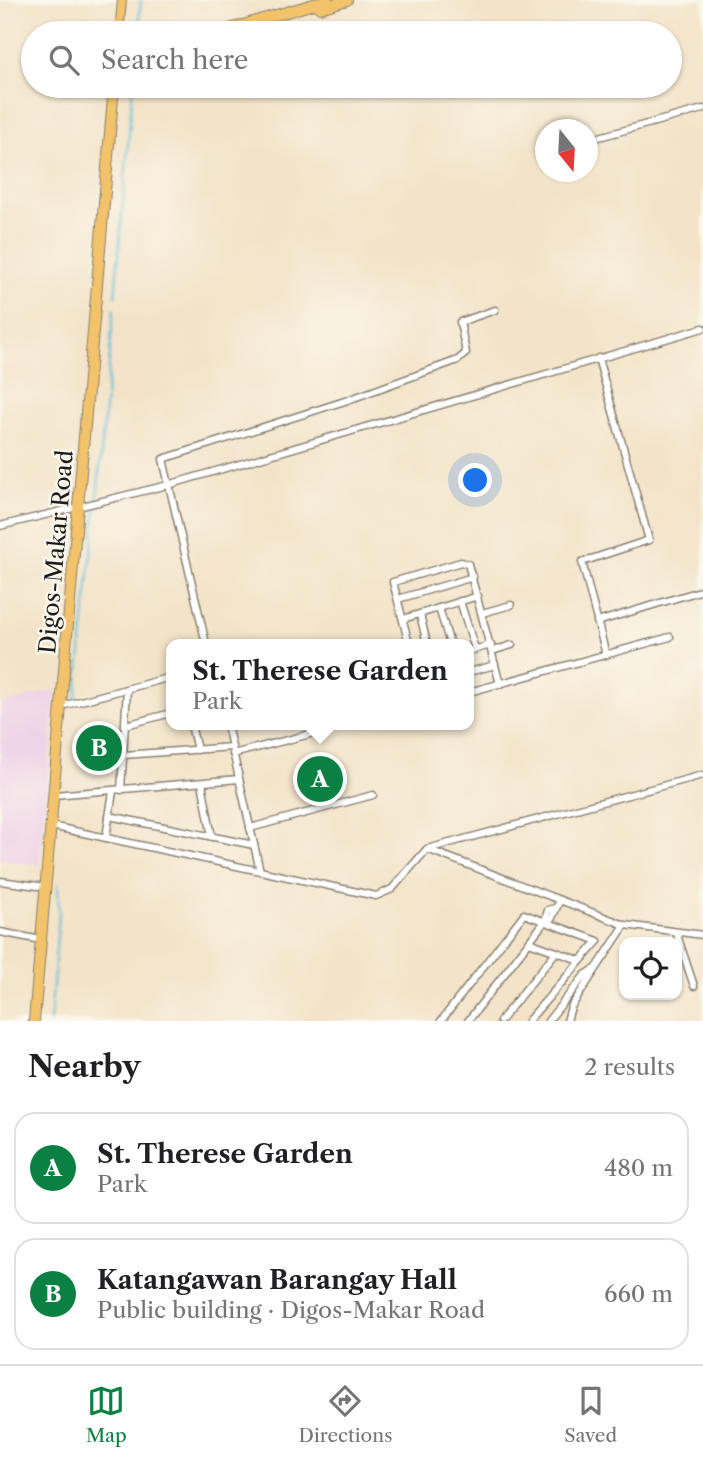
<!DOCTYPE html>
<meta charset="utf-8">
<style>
body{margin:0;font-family:"Libre Caslon Text",serif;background:#f6f6f6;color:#202124}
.controls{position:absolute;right:21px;bottom:21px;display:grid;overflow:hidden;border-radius:14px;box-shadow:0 2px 5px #0004}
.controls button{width:63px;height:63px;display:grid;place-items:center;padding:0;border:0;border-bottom:2px solid #e0e0e0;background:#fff;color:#202124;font:35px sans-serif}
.compass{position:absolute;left:535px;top:119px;width:63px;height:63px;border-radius:50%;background:#fff;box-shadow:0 2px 5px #0004;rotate:162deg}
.you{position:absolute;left:476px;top:481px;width:24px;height:24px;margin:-18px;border:5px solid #fff;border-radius:50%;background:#1a73e8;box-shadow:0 0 0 10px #1a73e833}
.badge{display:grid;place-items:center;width:46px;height:46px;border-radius:50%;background:#0b8043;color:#fff;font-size:23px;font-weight:700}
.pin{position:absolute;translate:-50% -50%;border:4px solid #fff;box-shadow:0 2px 7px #0006}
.popup{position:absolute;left:166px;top:639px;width:308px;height:91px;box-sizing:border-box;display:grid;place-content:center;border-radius:14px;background:#fff;filter:drop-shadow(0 2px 5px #0005);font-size:23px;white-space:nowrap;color:#757577}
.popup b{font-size:26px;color:#202124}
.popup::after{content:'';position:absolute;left:50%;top:100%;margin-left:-14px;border:14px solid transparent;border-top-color:#fff}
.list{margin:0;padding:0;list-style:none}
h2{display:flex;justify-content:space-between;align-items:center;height:91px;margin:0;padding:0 28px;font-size:30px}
h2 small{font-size:23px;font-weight:400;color:#757577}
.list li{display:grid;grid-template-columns:46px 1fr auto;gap:21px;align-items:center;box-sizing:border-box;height:112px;margin:0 14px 14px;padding:0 14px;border:2px solid #e0e0e0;border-radius:21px}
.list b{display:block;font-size:26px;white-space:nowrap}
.list p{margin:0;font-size:23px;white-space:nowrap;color:#757577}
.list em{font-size:23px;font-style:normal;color:#757577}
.icon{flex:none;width:38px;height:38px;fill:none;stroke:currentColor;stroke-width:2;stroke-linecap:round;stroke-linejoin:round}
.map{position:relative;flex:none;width:703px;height:1021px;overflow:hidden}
.search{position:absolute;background:#fff;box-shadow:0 2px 5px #0004;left:21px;right:21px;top:21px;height:77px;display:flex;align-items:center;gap:18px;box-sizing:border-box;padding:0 24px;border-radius:38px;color:#757577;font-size:26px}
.sheet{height:343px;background:#fff}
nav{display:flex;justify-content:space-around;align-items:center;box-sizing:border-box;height:98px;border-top:2px solid #e0e0e0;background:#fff;font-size:19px;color:#757577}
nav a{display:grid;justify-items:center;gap:4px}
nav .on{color:#0b8043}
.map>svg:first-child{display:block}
.built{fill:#eed0e7}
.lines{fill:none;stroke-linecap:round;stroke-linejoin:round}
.stream{stroke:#5cbdda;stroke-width:2}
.minor-casing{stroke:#888072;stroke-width:9}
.major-casing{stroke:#888072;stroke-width:10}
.highway-casing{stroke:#888072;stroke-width:12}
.minor{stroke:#fff;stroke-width:6}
.major{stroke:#f2c36a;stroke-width:8}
.highway{stroke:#f2c36a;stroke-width:10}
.labels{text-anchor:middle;stroke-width:5;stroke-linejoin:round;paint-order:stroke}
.street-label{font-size:23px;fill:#1c1c1c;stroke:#fbf7ec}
</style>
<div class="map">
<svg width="703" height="1021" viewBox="0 0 703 1021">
<rect width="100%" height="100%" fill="#fbf7ec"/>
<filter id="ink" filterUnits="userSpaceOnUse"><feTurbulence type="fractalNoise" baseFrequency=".0143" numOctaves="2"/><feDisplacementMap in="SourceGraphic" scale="14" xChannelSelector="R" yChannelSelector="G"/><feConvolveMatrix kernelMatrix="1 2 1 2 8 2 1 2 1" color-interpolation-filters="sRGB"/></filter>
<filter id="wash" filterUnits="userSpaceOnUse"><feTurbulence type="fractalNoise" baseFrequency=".00686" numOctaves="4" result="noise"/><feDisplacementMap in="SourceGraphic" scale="28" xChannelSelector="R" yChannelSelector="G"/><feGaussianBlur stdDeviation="1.57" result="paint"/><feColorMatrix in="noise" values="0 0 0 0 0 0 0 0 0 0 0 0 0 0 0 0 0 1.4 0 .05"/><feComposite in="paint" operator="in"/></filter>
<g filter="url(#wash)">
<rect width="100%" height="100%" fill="#f3e3c8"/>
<!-- built -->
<polygon class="built" points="56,690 39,865 0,859 0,704"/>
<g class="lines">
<!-- stream -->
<g class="stream">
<polyline points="138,33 141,0"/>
<polyline points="115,296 133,86"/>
<polyline points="97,498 114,308"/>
<polyline points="76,699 96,509"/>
<polyline points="50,1021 59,913 58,884"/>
</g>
</g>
</g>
<g filter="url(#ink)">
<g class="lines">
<defs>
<g id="minor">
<polyline points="588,140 703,109"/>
<polyline points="598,358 649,540 582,562 606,655"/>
<polyline points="0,526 168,485 703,328"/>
<polyline points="398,599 473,577"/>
<polyline points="460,601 475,649"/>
<polyline points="439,608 450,644"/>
<polyline points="482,613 511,605"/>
<polyline points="420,614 427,644"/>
<polyline points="403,619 478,596"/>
<polyline points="597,622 703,590"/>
<polyline points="206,644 163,459 348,400 458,360 466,353 460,322 495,310"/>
<polyline points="409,644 393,582 461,562 468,564 500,684"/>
<polyline points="469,651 491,645"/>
<polyline points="492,651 512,645"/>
<polyline points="469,672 495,665"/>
<polyline points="469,692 670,637"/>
<polyline points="62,706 171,677"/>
<polyline points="126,725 171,713"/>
<polyline points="191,725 197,750"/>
<polyline points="227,725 260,871"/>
<polyline points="233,754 345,725"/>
<polyline points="124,755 232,747"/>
<polyline points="202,783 212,837"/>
<polyline points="121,790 127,689"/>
<polyline points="54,795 239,779"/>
<polyline points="109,816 254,845"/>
<polyline points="51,826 376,896 392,889 427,849 703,775"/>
<polyline points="250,828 373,795"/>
<polyline points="106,838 113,791"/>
<polyline points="427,849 625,925 703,935"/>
<polyline points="0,881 46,887"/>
<polyline points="545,921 548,910 555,908"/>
<polyline points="0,932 41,940"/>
<polyline points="676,932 694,986"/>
<polyline points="529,942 579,960"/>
<polyline points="441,1021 524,914 598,941 528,1021"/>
<polyline points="468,1021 545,921 551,920 560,900"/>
<polyline points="500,1021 556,952"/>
<polyline points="548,1021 585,975 593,970"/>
<polyline points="567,1021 571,1007 625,925"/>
</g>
<polyline id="major" points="119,33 122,0"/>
<g id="highway">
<polyline points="320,8 347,0"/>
<polyline points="216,33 327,0"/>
<polyline points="34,1021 114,86"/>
</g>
</defs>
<!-- minor casing -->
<use href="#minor" class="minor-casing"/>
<!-- major casing -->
<use href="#major" class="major-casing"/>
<!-- highway casing -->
<use href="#highway" class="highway-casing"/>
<!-- minor -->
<use href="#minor" class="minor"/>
<!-- major -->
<use href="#major" class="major"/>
<!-- highway -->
<use href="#highway" class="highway"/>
</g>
</g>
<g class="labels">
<!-- street labels -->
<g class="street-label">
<text transform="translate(56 552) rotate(-85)" y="8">Digos-Makar Road</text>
</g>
</g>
</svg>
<div class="controls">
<button><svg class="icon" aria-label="locate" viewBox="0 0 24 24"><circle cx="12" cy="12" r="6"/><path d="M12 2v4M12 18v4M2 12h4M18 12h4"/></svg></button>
</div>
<svg class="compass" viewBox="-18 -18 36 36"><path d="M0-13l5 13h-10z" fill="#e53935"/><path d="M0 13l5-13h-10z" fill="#757577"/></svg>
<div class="you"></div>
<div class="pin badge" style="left:320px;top:779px">A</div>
<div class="popup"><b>St. Therese Garden</b>Park</div>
<div class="pin badge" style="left:99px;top:748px">B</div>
<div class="search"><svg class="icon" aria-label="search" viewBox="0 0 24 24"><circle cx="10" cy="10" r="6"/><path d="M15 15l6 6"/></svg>Search here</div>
</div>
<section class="sheet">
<h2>Nearby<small>2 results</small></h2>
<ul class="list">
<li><span class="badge">A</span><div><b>St. Therese Garden</b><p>Park</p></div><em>480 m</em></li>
<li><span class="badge">B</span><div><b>Katangawan Barangay Hall</b><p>Public building · Digos-Makar Road</p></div><em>660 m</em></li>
</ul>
</section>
<nav>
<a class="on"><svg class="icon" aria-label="map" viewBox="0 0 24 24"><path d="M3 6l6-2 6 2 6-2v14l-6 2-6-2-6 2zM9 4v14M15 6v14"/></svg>Map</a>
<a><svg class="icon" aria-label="directions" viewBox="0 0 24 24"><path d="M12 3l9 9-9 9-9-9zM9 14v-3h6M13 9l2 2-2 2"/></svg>Directions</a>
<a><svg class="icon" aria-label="saved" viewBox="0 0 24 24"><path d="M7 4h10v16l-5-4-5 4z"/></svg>Saved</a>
</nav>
